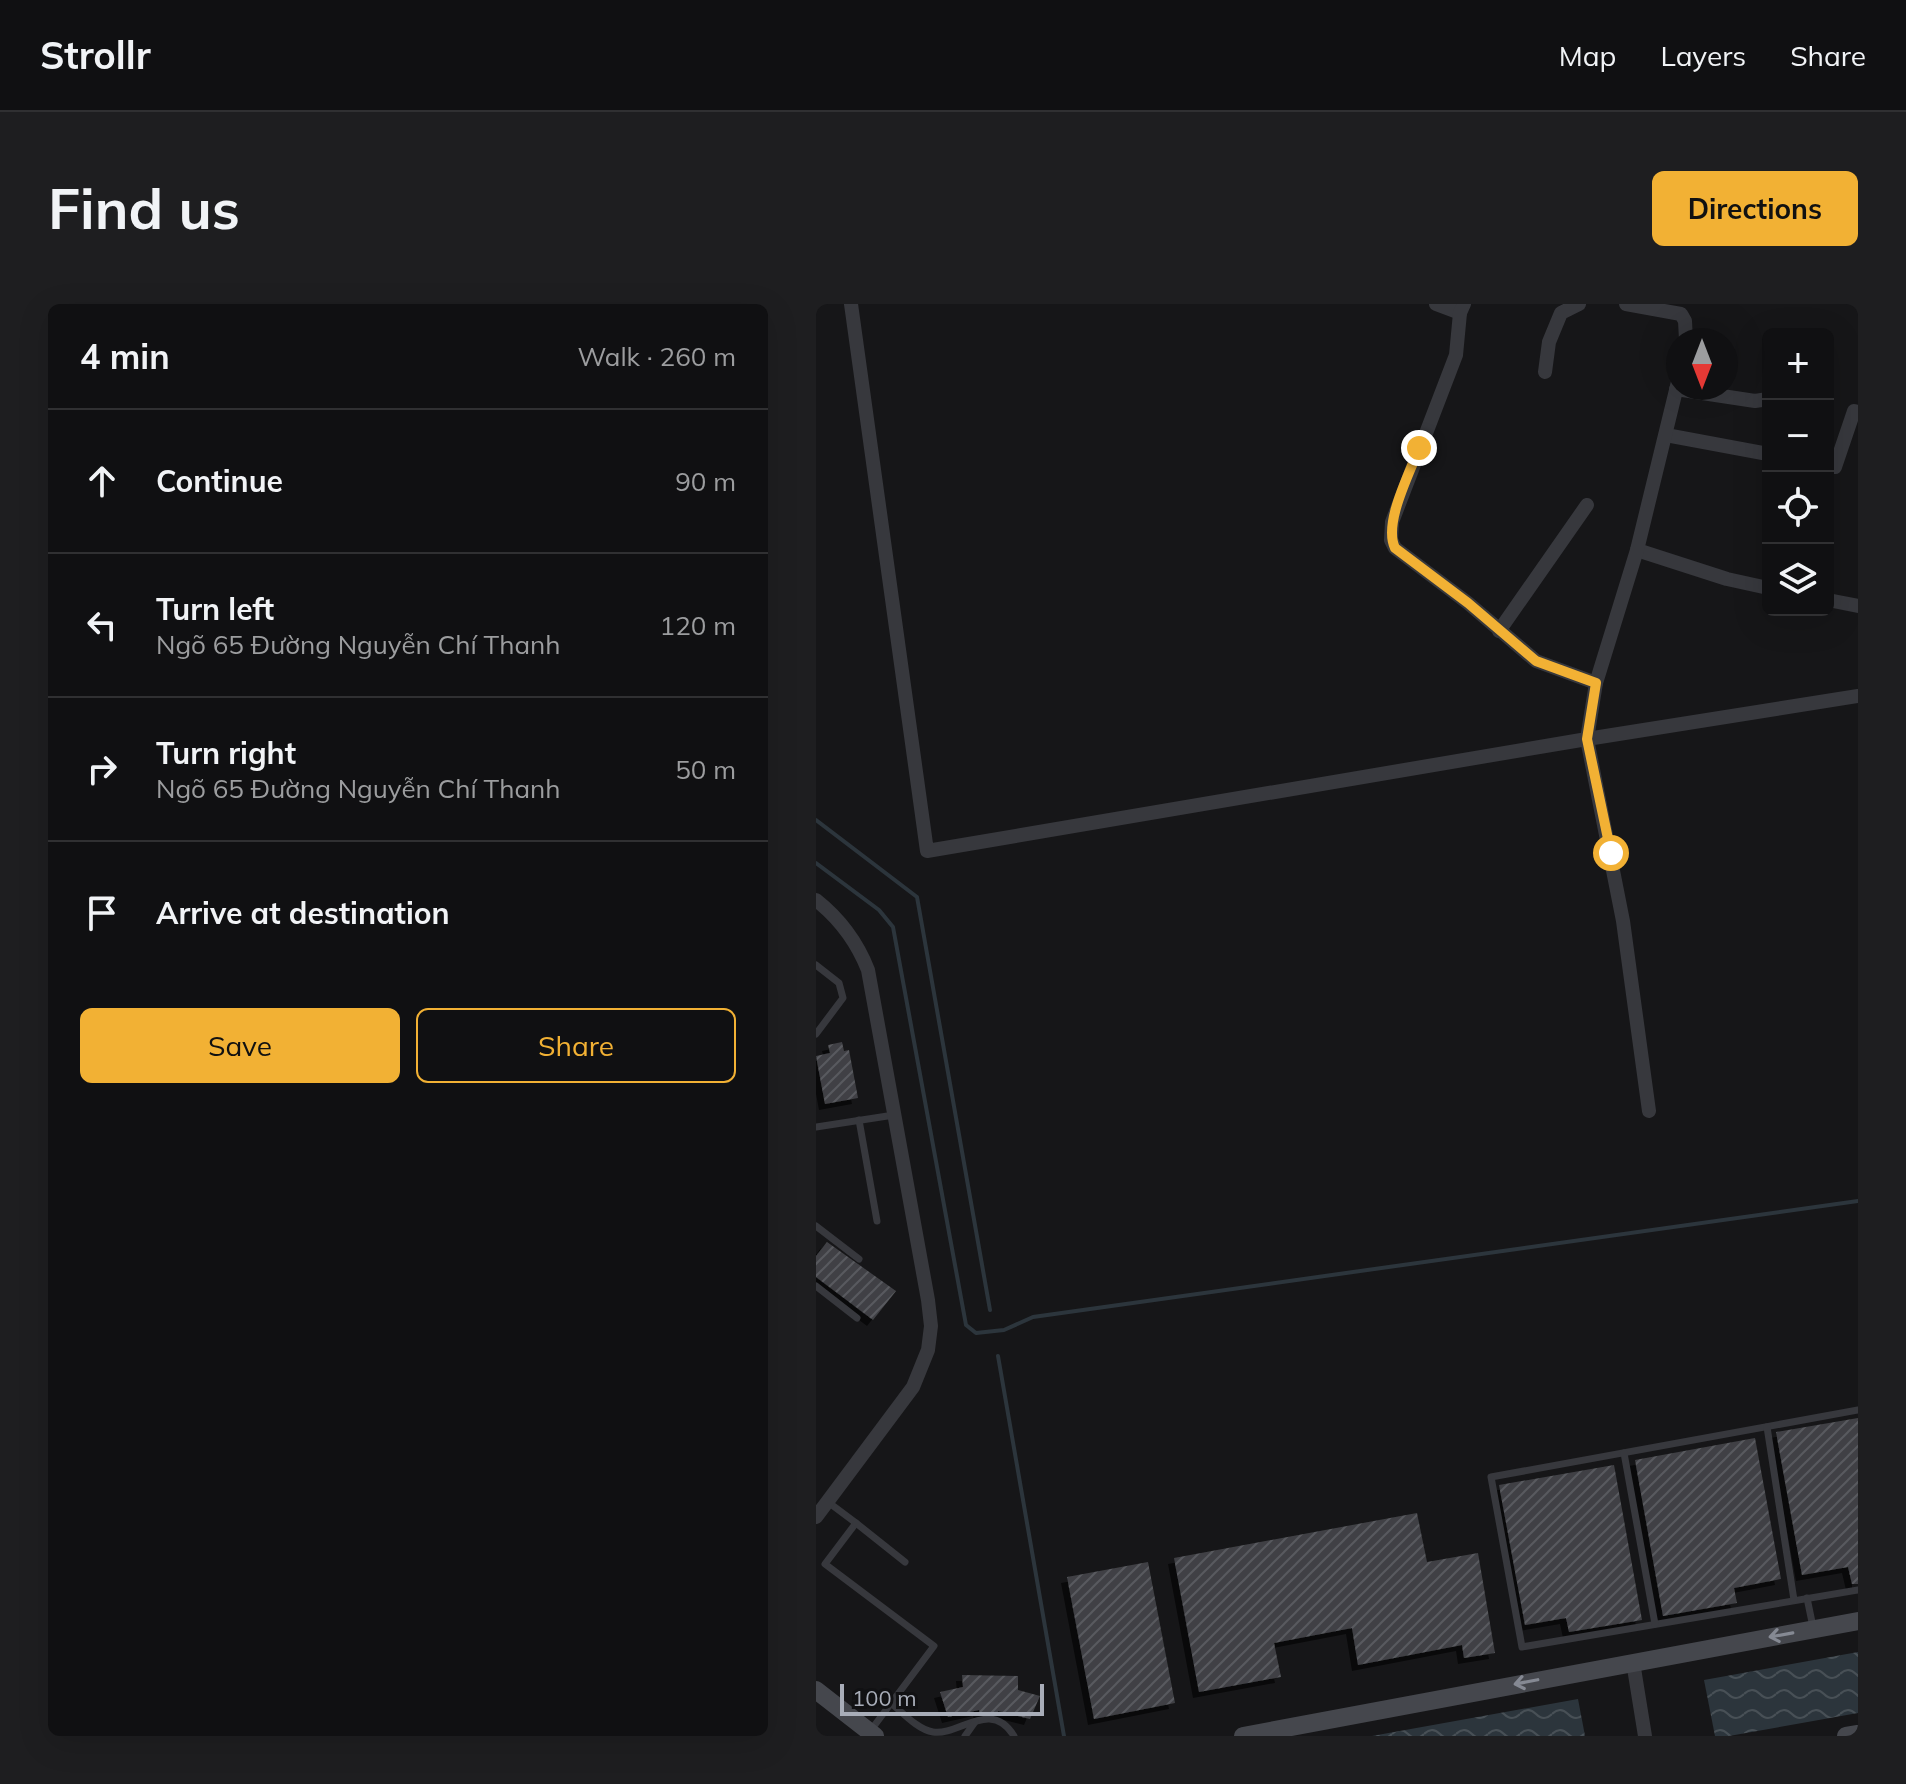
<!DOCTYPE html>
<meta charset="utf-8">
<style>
body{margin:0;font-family:Mulish,sans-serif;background:#1e1e20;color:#f1f3f6}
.controls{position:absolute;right:24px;top:24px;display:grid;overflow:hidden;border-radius:12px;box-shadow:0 8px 32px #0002}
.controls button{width:72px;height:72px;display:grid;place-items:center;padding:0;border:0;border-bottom:2px solid #303032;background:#101012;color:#f1f3f6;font:40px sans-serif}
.compass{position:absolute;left:850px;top:24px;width:72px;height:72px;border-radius:50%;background:#101012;box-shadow:0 8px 32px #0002;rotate:180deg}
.scale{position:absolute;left:24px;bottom:20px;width:204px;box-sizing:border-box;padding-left:8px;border:4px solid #a8adb8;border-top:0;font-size:22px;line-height:28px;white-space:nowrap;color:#a8adb8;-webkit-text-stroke:6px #111113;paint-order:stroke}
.stop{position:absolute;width:24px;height:24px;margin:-18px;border:6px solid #f2b134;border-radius:50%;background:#fff}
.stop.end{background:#f2b134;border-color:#fff;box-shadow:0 2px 8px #0008}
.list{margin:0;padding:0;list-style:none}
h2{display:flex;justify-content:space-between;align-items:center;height:104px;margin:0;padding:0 32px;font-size:34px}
h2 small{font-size:26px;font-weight:400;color:#9c9d9f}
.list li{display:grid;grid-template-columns:52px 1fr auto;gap:24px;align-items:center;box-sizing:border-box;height:144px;padding:0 32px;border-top:2px solid #303032}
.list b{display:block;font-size:30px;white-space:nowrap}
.list p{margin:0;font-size:26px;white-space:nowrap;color:#9c9d9f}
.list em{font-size:26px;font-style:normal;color:#9c9d9f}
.actions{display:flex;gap:16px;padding:24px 32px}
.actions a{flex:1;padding:18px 0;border:2px solid #f2b134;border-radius:12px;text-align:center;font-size:28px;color:#f2b134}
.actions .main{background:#f2b134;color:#111}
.icon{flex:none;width:44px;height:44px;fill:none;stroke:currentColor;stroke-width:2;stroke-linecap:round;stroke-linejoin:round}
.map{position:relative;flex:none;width:1042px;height:1432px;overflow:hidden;border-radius:12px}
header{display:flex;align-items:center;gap:48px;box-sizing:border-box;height:112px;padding:0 40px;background:#101012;border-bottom:2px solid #303032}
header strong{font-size:38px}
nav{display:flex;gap:44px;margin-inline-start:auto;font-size:28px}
.intro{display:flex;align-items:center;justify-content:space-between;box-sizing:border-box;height:192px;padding:0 48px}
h1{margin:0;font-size:56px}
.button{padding:20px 36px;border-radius:12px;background:#f2b134;color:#111;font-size:28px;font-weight:700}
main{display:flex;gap:48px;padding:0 48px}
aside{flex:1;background:#101012;border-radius:12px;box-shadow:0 8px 32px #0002}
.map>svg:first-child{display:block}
.water{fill:url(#water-waves)}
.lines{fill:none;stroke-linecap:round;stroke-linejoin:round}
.stream{stroke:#2c353c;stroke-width:4}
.building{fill:url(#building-hatch);filter:url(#shadow)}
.lane{stroke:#37383d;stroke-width:7}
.street{stroke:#37383d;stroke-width:14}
.secondary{stroke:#45474d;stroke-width:18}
.oneway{stroke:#858993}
.route{stroke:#f2b134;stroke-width:10}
</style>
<header>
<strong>Strollr</strong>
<nav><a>Map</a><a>Layers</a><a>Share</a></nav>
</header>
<div class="intro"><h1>Find us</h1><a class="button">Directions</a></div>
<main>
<aside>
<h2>4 min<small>Walk · 260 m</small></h2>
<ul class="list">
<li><svg class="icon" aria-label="ahead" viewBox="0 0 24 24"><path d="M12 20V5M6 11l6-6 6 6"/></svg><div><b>Continue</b></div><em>90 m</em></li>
<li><svg class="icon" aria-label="left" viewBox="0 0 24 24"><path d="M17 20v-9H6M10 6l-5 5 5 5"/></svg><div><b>Turn left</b><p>Ngõ 65 Đường Nguyễn Chí Thanh</p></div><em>120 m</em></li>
<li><svg class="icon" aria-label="right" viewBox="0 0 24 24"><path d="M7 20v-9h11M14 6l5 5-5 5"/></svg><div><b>Turn right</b><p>Ngõ 65 Đường Nguyễn Chí Thanh</p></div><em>50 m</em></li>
<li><svg class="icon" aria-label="arrive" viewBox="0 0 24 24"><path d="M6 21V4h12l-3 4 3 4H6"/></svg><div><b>Arrive at destination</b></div></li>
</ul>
<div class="actions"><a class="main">Save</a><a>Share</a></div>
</aside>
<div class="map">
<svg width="1042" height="1432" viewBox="0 0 1042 1432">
<defs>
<pattern id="water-waves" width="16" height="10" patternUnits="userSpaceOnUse" patternTransform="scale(2)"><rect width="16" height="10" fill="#2c353c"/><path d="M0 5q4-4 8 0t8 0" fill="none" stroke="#485056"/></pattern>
<pattern id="building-hatch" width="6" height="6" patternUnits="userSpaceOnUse" patternTransform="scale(2)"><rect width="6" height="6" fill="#404145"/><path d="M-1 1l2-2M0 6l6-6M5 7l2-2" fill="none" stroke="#595a5e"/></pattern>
<filter id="shadow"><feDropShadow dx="-6" dy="6" stdDeviation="0" flood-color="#0009"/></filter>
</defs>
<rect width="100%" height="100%" fill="#161618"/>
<!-- water -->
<g class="water">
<polygon points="1042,1348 1042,1409 913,1432 899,1432 888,1376"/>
<polygon points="762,1395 769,1432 556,1432"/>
</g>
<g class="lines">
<!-- stream -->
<g class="stream">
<polyline points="0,516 101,593 174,1006"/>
<polyline points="0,559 63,606 77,623 150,1021 160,1029 188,1026 217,1013 1042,897"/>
<polyline points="182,1052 248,1432"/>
</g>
</g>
<!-- building -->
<g class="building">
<polygon points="26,738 28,747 33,746 42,794 9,800 0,752 14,749 12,741"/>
<polygon points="11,938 80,987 57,1016 0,973 0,952"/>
<polygon points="1042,1114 1042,1280 1036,1280 1032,1263 986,1271 960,1128"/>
<polygon points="939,1134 965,1275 918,1284 921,1299 847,1312 819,1156"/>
<polygon points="798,1161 826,1316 753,1328 750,1314 709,1321 683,1181"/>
<polygon points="601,1209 611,1258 662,1249 679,1349 648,1354 646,1341 542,1361 536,1324 458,1339 465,1373 383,1388 358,1254"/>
<polygon points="332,1258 359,1399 278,1415 251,1273"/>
<polygon points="146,1371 202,1372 202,1386 224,1392 214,1415 182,1407 182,1410 164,1410 163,1406 132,1413 124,1388 147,1383"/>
</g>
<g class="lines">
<!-- lane -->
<g class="lane">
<polyline points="0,661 23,679 27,694 0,730"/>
<polyline points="43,816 61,917"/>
<polyline points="0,823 78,811"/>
<polyline points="0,922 43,955"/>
<polyline points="0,982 41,1014"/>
<polyline points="1042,1106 675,1173 706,1343 1042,1286"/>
<polyline points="951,1123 978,1296"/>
<polyline points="808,1149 839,1320"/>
<polyline points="12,1198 40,1219 9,1260 118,1342 55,1426"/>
<polyline points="40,1219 89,1258"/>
<polyline points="991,1294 997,1323"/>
<path d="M75 1399C86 1408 102 1426 117 1428 143 1432 175 1394 198 1432"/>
<polyline points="149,1432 159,1418"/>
</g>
<!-- street -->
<g class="street">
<polyline points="35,0 111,547 771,435 1042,392"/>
<polyline points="620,0 644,9"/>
<polyline points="648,0 644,9 640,51 576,218 575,236 579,244 652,299 720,357 780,379"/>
<polyline points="810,0 865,10 869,17 870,36"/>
<polyline points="729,68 733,38 745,9 763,0"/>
<polyline points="860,85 939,97 952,95"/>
<polyline points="850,131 952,150"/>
<polyline points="1012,162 1019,163 1038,107 1042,108"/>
<polyline points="821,246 911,275 952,284"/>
<polyline points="1012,296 1042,302"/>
<polyline points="683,327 771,201"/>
<path d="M0 596C24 615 41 638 52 666L112 996 115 1022 112 1046 97 1083 0 1213"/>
<polyline points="833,807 807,617 771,435 780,379 821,246 862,78"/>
<polyline points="817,1358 829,1432"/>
</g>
<!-- secondary -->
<g class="secondary">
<polyline points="0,1386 59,1432"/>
<polyline points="427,1432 1042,1317"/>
<polyline points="1030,1432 1042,1430"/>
</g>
</g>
<!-- one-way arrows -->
<defs><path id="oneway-shaft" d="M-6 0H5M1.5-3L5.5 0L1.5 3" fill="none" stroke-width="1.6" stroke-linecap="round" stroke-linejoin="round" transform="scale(2)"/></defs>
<g class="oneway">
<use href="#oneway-shaft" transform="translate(965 1331) rotate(170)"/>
<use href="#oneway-shaft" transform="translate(710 1378) rotate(169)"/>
</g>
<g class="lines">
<!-- route -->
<path class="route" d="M603 144C594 169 567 219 579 244L652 299 720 357 780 379 771 435 795 549"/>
</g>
</svg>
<div class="controls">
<button>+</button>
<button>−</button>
<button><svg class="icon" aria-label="locate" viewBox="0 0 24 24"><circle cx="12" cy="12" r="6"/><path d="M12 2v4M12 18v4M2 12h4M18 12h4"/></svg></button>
<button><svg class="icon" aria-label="layers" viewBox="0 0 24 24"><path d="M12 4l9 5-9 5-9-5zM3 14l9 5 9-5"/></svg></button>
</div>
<svg class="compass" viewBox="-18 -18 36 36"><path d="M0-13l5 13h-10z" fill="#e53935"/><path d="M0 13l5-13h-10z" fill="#9c9d9f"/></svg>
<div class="scale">100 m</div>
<div class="stop" style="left:795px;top:549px"></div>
<div class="stop end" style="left:603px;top:144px"></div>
</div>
</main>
